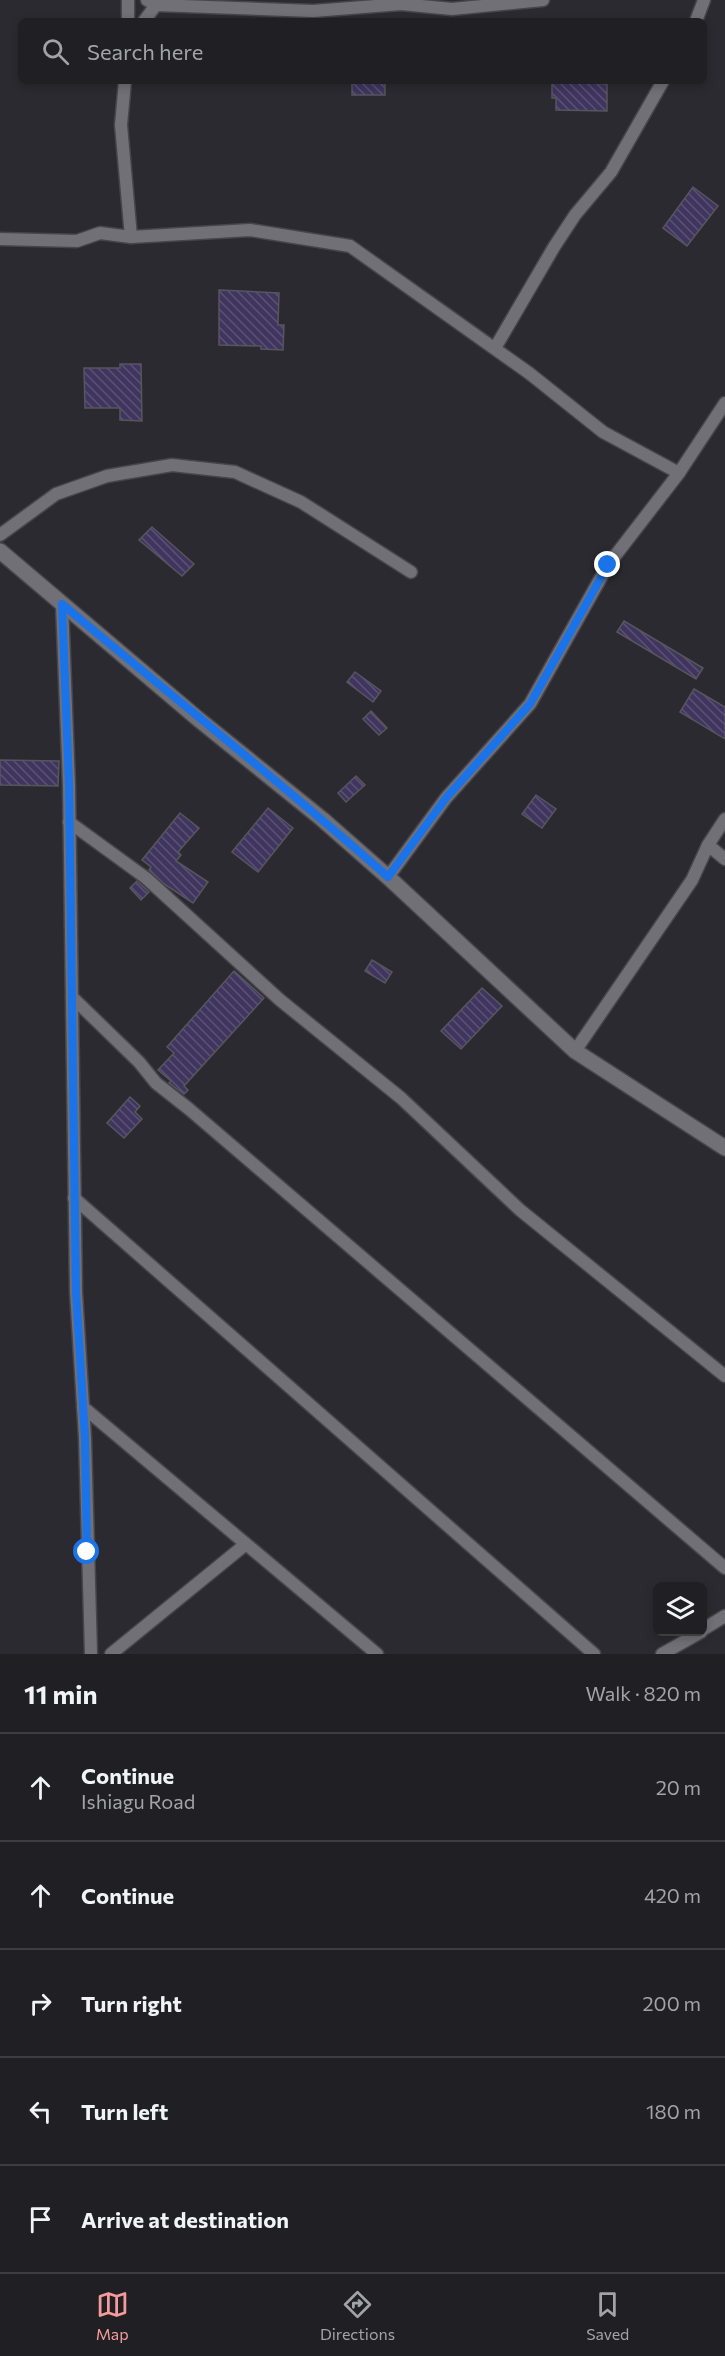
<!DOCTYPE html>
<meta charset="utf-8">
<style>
body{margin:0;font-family:Commissioner,sans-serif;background:#28282c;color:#f1f3f6}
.controls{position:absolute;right:18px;bottom:18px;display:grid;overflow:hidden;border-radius:9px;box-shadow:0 3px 9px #0003}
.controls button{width:54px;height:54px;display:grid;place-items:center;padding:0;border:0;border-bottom:2px solid #3d3e41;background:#202024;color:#f1f3f6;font:30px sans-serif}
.stop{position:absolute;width:18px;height:18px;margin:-14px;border:4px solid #1a73e8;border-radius:50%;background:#fff}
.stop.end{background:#1a73e8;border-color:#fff;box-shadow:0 2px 6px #0008}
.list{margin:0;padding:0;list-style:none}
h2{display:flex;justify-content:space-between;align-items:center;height:78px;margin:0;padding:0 24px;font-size:26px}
h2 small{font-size:20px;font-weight:400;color:#a2a3a6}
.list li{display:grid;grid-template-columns:39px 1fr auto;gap:18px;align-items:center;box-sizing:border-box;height:108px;padding:0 24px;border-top:2px solid #3d3e41}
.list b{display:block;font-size:22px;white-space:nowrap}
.list p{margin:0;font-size:20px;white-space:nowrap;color:#a2a3a6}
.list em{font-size:20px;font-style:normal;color:#a2a3a6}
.icon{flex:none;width:33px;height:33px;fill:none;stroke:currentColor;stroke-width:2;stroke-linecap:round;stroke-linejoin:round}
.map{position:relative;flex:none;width:725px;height:1654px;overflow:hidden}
.search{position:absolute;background:#202024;box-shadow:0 3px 9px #0003;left:18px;right:18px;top:18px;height:66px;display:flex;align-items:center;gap:15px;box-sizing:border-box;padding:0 21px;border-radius:9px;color:#a2a3a6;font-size:22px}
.sheet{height:618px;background:#202024}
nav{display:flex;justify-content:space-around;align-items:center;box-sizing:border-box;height:84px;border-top:2px solid #3d3e41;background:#202024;font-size:16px;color:#a2a3a6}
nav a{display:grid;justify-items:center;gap:3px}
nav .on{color:#f59b9b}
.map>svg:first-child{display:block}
.building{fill:url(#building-back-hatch);stroke:#57565d;stroke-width:1.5}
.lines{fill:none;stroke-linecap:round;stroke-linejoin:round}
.minor-casing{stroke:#46454b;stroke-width:15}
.tertiary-casing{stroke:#46454b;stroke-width:18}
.minor{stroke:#717077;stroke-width:12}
.tertiary{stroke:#717077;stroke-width:15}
.route{stroke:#1a73e8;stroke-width:8}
</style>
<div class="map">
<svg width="725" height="1654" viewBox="0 0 725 1654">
<defs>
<pattern id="building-back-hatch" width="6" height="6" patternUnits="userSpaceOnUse" patternTransform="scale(1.5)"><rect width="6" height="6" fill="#3f355e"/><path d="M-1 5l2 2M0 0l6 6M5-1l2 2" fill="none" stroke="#5a5274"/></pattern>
</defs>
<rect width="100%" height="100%" fill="#2b2a30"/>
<!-- building -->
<g class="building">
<rect x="352" y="81" width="33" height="14"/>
<polygon points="552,81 607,84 607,111 556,110 556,98 552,98"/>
<polygon points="693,187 718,206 687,246 663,228"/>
<polygon points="219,290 279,293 278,325 284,325 283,350 261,349 261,346 219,345"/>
<polygon points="120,364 141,364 142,421 120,420 120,408 85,408 84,368 120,368"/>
<polygon points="152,527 194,564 182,576 139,540"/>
<polygon points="624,621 703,668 696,679 617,632"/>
<polygon points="355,672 381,691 373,702 347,682"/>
<polygon points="694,689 725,707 725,739 680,712"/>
<polygon points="371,711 387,728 379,735 363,719"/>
<polygon points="0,760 59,761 58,786 0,785"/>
<polygon points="356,776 365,785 346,802 338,793"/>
<polygon points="536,795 556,809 542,828 522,814"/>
<polygon points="268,808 293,828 258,872 232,852"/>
<polygon points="180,813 199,828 178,852 181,855 176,861 208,882 193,903 164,884 149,870 151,867 142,860"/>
<polygon points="137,881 149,892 141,900 130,888"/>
<polygon points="372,960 392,972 385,983 365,971"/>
<polygon points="234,971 264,998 184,1086 188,1090 184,1094 169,1083 171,1081 158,1070 174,1053 167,1047"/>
<polygon points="482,988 502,1006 461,1049 441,1031"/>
<polygon points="130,1097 140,1106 135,1112 142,1119 124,1138 107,1123"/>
</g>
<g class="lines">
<defs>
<g id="minor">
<polyline points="128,0 128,21"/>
<polyline points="156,5 313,11 401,4 452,9 543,0"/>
<polyline points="144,21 156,5 147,0"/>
<polyline points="696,21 704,0"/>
<polyline points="131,237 250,230 350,246 529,373 603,432 679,473"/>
<polyline points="0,239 77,241 100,233 131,237 121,125 125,81"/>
<polyline points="495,348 554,247 575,215 611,172 663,81"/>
<polyline points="0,535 56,494 107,476 172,465 235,472 301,502 411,572"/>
<polyline points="62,604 69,785 76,1292 85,1438 91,1654"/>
<polyline points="69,822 146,878 280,1000 401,1098 520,1210 725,1376"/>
<polyline points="708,845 725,859"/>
<polyline points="388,877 446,798 530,704 608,565 679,473 725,403"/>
<polyline points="72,997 139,1062 156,1083 189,1109 725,1568"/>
<polyline points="575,1051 692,880 708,845 725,819"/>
<polyline points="74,1198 594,1654"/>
<polyline points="83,1407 377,1654"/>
<polyline points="702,1630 725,1616"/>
<polyline points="111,1654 246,1544"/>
<polyline points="662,1654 701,1632"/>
</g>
<polyline id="tertiary" points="0,551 197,718 322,819 388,877 575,1051 725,1148"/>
</defs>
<!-- minor casing -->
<use href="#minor" class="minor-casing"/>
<!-- tertiary casing -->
<use href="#tertiary" class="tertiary-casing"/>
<!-- minor -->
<use href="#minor" class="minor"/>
<!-- tertiary -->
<use href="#tertiary" class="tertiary"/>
</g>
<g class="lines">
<!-- route -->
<path class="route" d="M87 1552 85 1438 76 1292 69 784 62 604C170 695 282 783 388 877L446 798 530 704 608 565"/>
</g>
</svg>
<div class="controls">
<button><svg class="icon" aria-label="layers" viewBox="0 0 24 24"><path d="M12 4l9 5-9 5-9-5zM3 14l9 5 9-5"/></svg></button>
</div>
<div class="stop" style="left:87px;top:1552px"></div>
<div class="stop end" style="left:608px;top:565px"></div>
<div class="search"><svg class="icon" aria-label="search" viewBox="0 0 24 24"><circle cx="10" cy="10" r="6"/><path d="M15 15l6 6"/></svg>Search here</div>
</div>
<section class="sheet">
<h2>11 min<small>Walk · 820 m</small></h2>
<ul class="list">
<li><svg class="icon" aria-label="ahead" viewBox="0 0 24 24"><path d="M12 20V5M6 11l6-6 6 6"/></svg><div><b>Continue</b><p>Ishiagu Road</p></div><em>20 m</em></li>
<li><svg class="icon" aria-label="ahead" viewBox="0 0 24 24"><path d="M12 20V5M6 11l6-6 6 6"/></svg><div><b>Continue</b></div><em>420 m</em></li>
<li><svg class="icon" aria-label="right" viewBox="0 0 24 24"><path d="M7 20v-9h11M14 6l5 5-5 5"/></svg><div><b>Turn right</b></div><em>200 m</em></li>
<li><svg class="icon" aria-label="left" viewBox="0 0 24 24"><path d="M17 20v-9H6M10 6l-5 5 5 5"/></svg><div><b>Turn left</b></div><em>180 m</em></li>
<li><svg class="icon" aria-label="arrive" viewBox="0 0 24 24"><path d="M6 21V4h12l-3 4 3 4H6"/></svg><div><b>Arrive at destination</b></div></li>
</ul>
</section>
<nav>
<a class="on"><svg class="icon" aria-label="map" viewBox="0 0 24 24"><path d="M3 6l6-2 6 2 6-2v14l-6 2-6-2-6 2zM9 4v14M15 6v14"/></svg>Map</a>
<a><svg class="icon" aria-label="directions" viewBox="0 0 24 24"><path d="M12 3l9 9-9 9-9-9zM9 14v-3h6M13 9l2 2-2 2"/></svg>Directions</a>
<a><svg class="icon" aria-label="saved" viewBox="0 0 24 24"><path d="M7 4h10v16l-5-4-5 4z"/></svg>Saved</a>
</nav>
